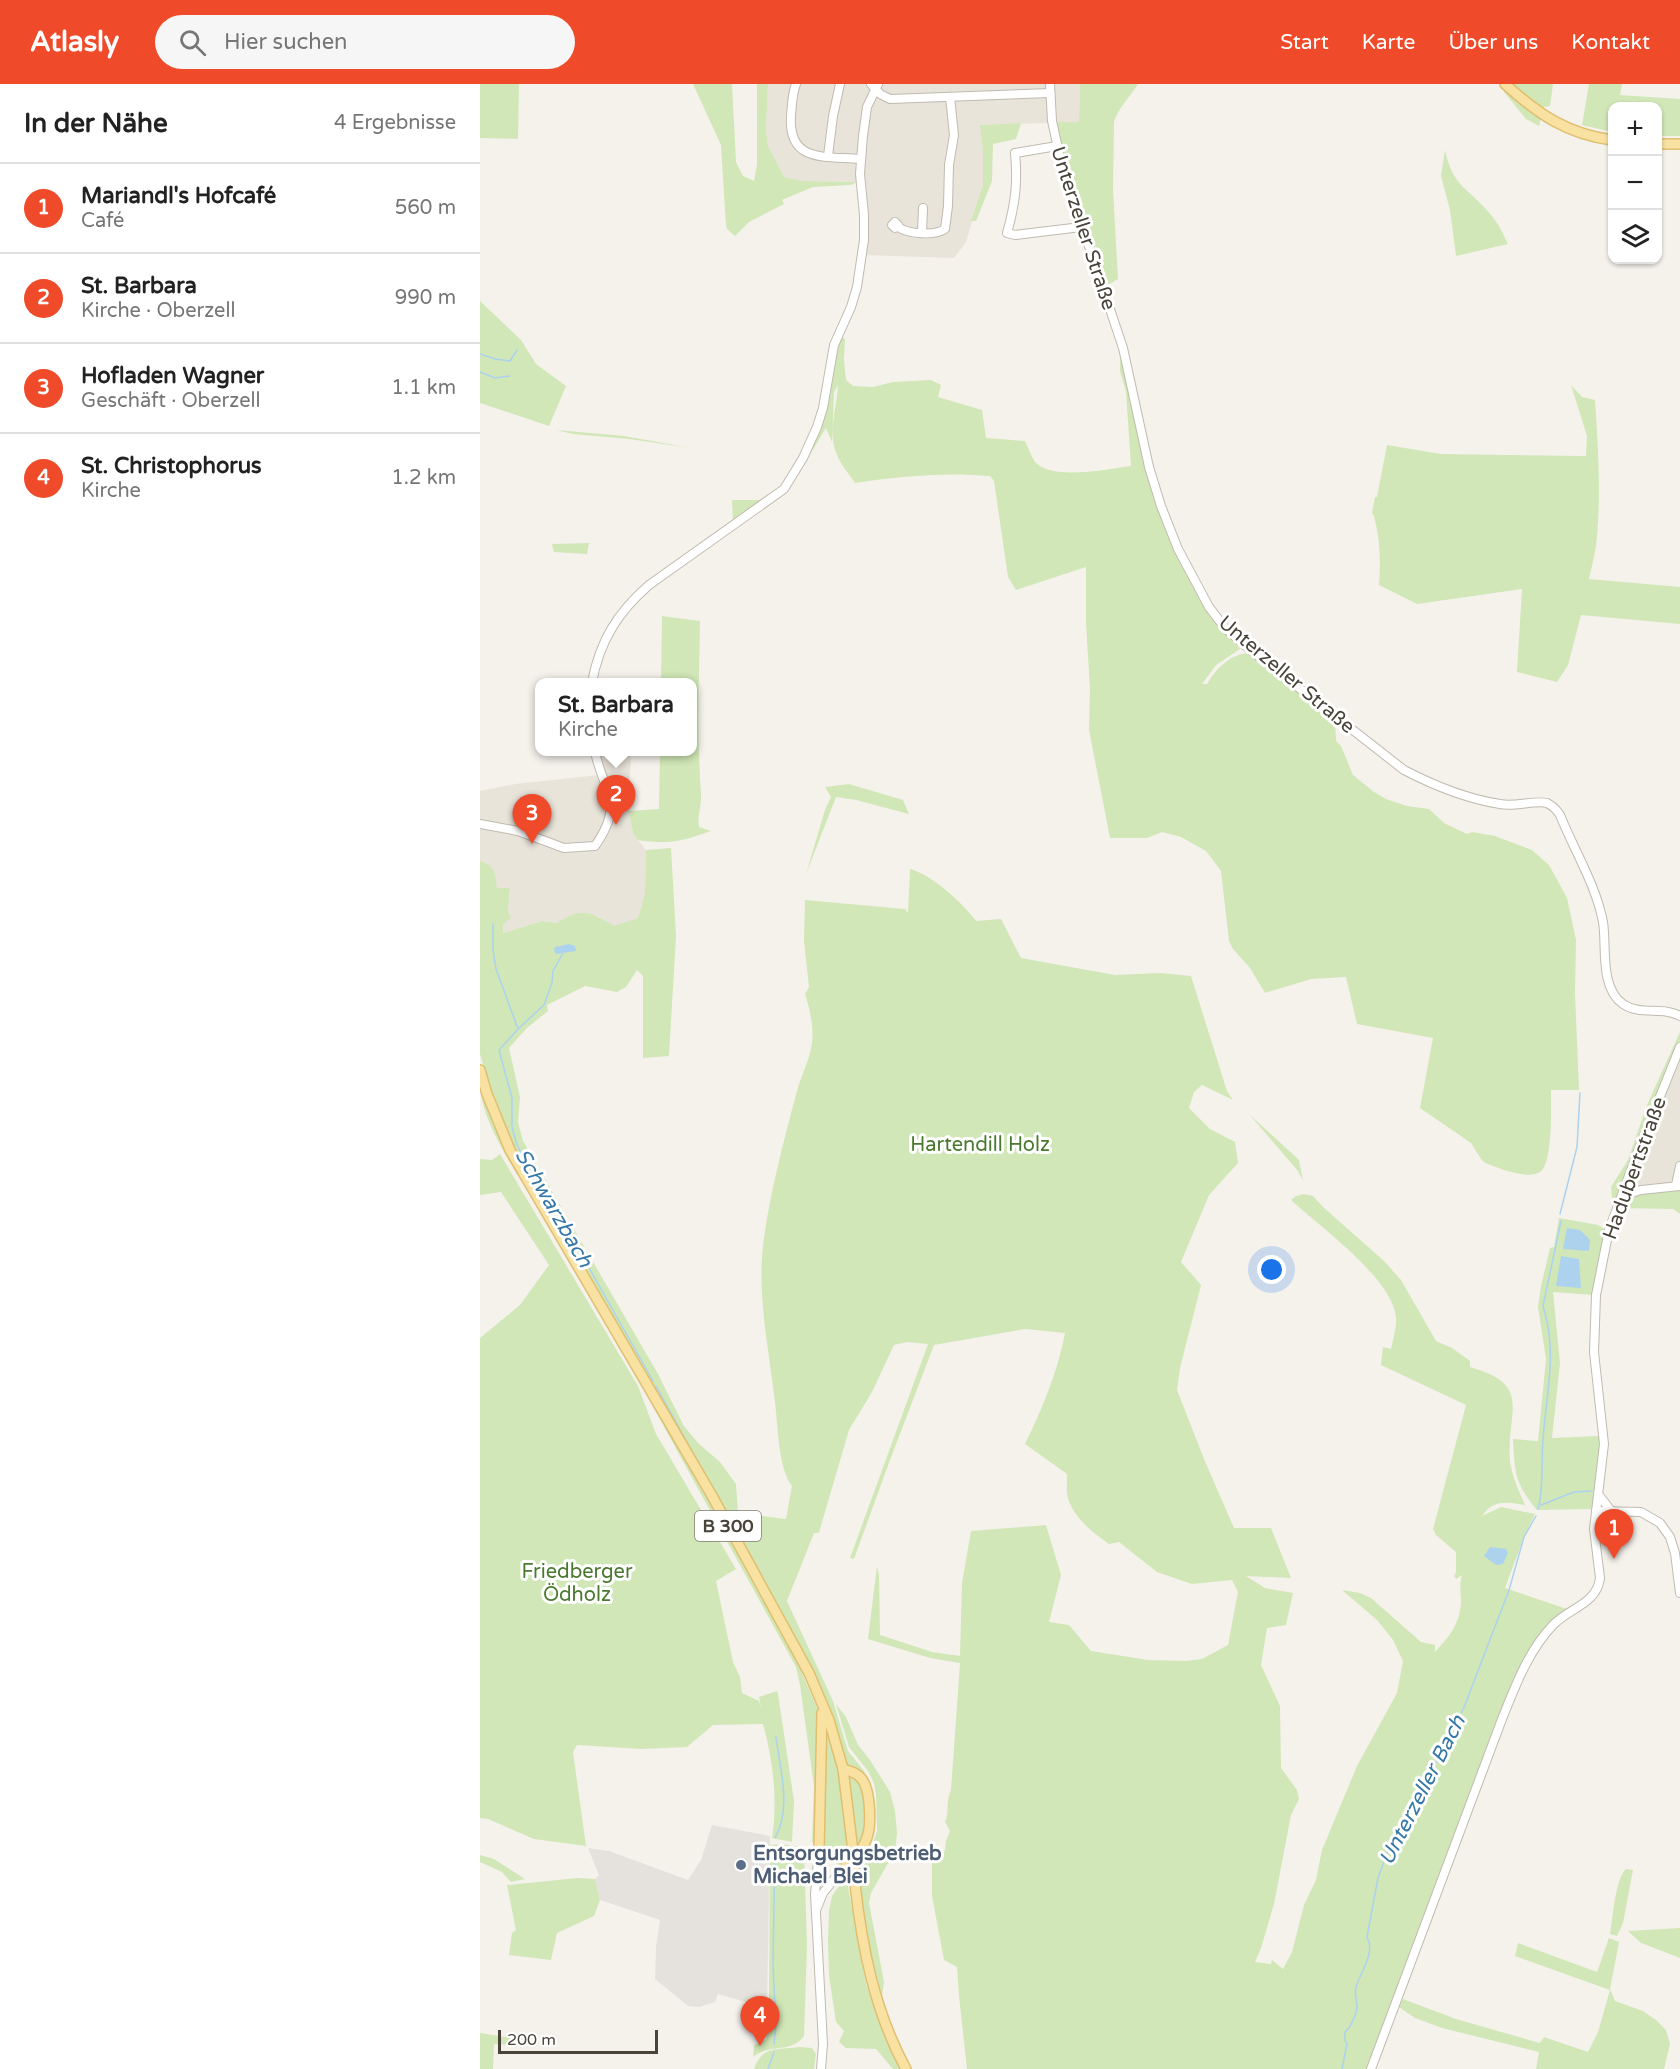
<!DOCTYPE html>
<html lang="de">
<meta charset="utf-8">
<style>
body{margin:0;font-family:"Varela Round",sans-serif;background:#f6f6f6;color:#222}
.controls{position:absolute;right:18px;top:18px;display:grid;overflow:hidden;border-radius:12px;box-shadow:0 2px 4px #0004}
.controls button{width:54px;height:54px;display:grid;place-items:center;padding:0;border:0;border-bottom:2px solid #e0e0e0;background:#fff;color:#222;font:30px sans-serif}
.scale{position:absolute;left:18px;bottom:15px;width:160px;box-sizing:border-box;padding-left:6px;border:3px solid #49443a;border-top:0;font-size:16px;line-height:21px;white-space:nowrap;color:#49443a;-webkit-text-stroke:4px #fff;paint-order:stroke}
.you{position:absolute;left:792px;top:1186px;width:21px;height:21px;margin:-15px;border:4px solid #fff;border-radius:50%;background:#1a73e8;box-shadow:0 0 0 9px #1a73e833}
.badge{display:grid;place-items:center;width:39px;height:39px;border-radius:50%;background:#ef4a29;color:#fff;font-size:20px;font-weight:700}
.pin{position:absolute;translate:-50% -50px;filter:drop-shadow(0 2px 3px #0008)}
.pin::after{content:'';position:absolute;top:32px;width:21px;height:18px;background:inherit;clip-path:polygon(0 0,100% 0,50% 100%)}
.popup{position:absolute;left:55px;top:594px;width:162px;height:78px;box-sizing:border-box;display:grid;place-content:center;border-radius:12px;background:#fff;filter:drop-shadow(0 2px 4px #0005);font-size:20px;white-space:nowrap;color:#767676}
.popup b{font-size:22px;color:#222}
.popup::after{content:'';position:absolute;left:50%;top:100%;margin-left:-12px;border:12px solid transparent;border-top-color:#fff}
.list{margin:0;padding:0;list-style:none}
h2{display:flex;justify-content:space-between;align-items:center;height:78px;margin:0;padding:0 24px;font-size:26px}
h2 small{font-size:20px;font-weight:400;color:#767676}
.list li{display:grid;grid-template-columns:39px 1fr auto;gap:18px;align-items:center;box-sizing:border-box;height:90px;padding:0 24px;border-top:2px solid #e0e0e0}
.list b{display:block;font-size:22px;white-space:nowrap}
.list p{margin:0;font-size:20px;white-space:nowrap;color:#767676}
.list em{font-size:20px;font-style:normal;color:#767676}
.icon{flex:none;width:33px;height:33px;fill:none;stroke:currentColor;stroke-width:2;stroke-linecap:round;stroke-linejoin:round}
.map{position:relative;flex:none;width:1200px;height:1985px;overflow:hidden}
header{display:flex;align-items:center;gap:36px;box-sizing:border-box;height:84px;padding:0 30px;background:#ef4a29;color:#fff}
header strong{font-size:28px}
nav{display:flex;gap:33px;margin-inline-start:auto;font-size:21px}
.search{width:420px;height:54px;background:#f6f6f6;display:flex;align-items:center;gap:15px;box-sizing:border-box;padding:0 21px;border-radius:33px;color:#767676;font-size:22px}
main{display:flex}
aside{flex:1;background:#fff}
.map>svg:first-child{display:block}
.residential{fill:#e9e4da}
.industrial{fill:#e5e2dd}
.green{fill:#d1e7b7}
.water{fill:#acd2ee}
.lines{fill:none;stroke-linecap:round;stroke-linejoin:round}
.stream{stroke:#acd2ee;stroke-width:1.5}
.minor-casing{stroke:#c0baaf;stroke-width:10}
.major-casing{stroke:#dfbf70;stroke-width:12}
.minor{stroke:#fff;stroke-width:8}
.major{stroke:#f9e1a1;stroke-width:9}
.major-bridge-casing{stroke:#dfbf70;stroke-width:12;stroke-linecap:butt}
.major-bridge{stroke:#f9e1a1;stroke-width:9}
.service-dot{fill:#5c6f8a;stroke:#fff;stroke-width:2}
.labels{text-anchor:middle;stroke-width:6;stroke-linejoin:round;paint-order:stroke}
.shield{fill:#fff;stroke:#807c75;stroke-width:1.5}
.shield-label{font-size:18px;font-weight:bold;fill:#49443a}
.street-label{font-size:20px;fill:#49443a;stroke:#fff}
.park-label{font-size:20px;fill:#4a792f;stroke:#fff}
.service-label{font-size:20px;font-weight:bold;fill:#4e5e75;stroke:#fff;text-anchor:start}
.water-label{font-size:21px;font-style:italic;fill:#3577a9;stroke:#fff}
</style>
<header>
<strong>Atlasly</strong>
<div class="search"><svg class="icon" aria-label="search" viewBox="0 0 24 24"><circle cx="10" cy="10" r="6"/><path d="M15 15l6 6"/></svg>Hier suchen</div>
<nav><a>Start</a><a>Karte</a><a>Über uns</a><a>Kontakt</a></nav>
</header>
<main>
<aside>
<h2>In der Nähe<small>4 Ergebnisse</small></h2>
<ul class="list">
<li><span class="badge">1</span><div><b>Mariandl's Hofcafé</b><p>Café</p></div><em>560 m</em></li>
<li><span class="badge">2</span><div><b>St. Barbara</b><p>Kirche · Oberzell</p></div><em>990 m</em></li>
<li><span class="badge">3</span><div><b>Hofladen Wagner</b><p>Geschäft · Oberzell</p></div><em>1.1 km</em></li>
<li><span class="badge">4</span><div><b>St. Christophorus</b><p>Kirche</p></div><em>1.2 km</em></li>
</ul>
</aside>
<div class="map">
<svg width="1200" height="1985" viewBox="0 0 1200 1985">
<rect width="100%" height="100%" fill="#f5f2ec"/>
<!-- residential -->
<g class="residential">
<polygon points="288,0 600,0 599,38 501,41 503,67 503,101 486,158 474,174 382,171 380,98 324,97 304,93 288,62 286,46"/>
<polygon points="113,668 150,668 151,676 148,716 153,749 166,766 165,809 158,834 135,843 117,832 105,829 77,839 62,837 22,849 23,840 28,828 30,805 17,804 7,779 0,777 0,707 35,700 119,691"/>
<polygon points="1200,963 1200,1102 1142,1111"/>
</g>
<!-- industrial -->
<polygon class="industrial" points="232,1741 290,1752 287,1924 238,1910 235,1918 219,1923 208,1922 175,1895 176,1863 180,1836 120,1816 115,1795 119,1791 108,1764 129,1767 208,1796 221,1776"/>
<!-- green -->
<g class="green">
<polygon points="0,0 39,0 38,55 0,54"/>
<polygon points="213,0 252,0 256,78 263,92 274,97 277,81 277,0 288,0 286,46 288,62 304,93 324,97 377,98 371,101 333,103 302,116 304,120 269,138 255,152 247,145 246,141 241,61"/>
<path d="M600 0H658C650 13 638 24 634 38L633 106 638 195 624 203 588 94 575 38H599Z"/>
<polygon points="1024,0 1073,0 1070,22 1064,23 1059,42 1046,35 1024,8"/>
<polygon points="1109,0 1142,0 1140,11 1200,15 1200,52 1178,52 1178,22 1132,22 1132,48 1102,41"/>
<polygon points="541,39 536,55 513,60 512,97 496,137 491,137 503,101 503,67 500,41"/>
<path d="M965 66C973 104 989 104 1011 131 1019 140 1023 150 1028 160L976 172 970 126 961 92Z"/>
<polygon points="0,217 41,256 56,280 86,302 69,342 0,319"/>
<path d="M361 253 365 255 364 276 366 296 373 302 393 303 413 298 451 296 461 301 458 313 502 326 506 354 545 357C548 363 551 372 555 378 572 397 628 385 651 382L646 308 640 287V269L666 378 714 502 729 531 744 548 763 563 736 581 722 600H727C736 585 750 570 769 569L855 636 856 657 861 662 873 691 894 708 906 715 927 722 949 725 964 739 987 750 992 748 1015 752 1052 766 1069 781 1087 814 1096 856 1095 909 1099 1006H1071C1071 1021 1073 1080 1060 1088 1046 1096 1019 1084 1005 1079L1001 1075 991 1059 940 1024 953 954 877 940 866 893 831 895 785 909 770 884 753 865 749 857 741 787 726 767 701 753 682 748 667 754H630L609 646 610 605 606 539V483L536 506 528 493 514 397 510 392C464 388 420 392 375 399 369 390 361 381 357 371 347 350 357 323 358 301L354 308 352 358 346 344 319 389 337 351Z"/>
<path d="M1091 301 1102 313 1115 316C1118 362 1121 407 1117 453 1116 467 1112 481 1109 495L1200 503V540L1101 531 1088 581 1077 598 1037 588 1042 505 937 520 899 501C901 477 900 455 894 432L892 429 895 413H897L907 361 961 370 1106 372 1107 352Z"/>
<polygon points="76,346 144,352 211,364 149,355 93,350"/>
<polygon points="293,410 253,439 252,416 279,416"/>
<polygon points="109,459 107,470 74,468 72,460"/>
<path d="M182 532 220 537C219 595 217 653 221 710 222 721 217 731 219 743L231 747C202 757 189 761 158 756L153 749 149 727 179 725 180 668H213V598H181Z"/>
<polygon points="369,700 423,716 429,730 376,716 356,713 326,790 345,726 351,713 345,703"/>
<path d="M191 764 196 852 189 972 163 974V892L157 886 146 903 137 908 105 902 67 921 68 927 47 944 29 964 40 1013 38 1038 43 1057 178 1290 204 1342 218 1359 240 1378 256 1400 258 1429 306 1435 312 1402C298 1384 298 1342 295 1318 289 1265 276 1208 284 1154 291 1104 304 1056 317 1007 321 992 330 975 332 959 334 942 330 926 325 910L329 903 324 857 325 816 425 825 428 829 430 785C451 790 483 819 496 837L521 835 541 874 635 891 680 889 711 892 747 1007 753 1016 722 1001 714 1008 709 1024 730 1045 755 1058 758 1079 729 1111 701 1178 721 1201 700 1284 697 1306 724 1375 754 1444H791L811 1494 766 1492 785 1504 813 1509 806 1541 787 1544 781 1581 800 1622 801 1684 817 1706 819 1715 811 1731 794 1820 781 1864 775 1878 791 1880 792 1876 803 1885 812 1868 824 1821 836 1796 842 1766 877 1682 917 1609 923 1577 913 1556 897 1536 862 1506 880 1509 891 1514 941 1558 955 1561V1568C968 1554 980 1540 981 1519 981 1509 979 1501 982 1491L976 1495 974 1492 976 1488V1468L956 1451 953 1445 986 1321 901 1281 903 1263 911 1265C913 1255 917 1243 916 1233 912 1194 839 1142 811 1116L816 1112 824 1110 833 1112 843 1123 904 1177 921 1196 956 1257 972 1264 990 1277V1283C1054 1301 1026 1327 1030 1377 1032 1393 1039 1407 1045 1421 1028 1418 1013 1415 1002 1432L1021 1423 1055 1430 1044 1453 1025 1504 1087 1525 1064 1546 997 1691 888 1985H487L479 1912 477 1883 464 1876 452 1812V1773L453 1769 465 1767 466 1757 470 1747 465 1738C470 1727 465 1719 471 1706L480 1579 450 1574 388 1555 397 1482 399 1492 400 1551 452 1568 480 1572 482 1499 491 1447 566 1441 581 1491 569 1538 589 1541 611 1567 668 1576 706 1577 722 1575 748 1561 758 1508 752 1496 712 1500 677 1488 639 1458 629 1460C614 1450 593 1433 588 1414 586 1407 587 1398 587 1390L545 1360C562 1325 578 1287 585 1249L545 1245 454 1261 410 1376 374 1475 370 1474 448 1260 427 1258 414 1261 392 1308 369 1346 340 1445 339 1449H334L307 1517 353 1617 368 1667 385 1688 383 1690 367 1680 345 1614 333 1588 171 1299 49 1091 34 1062 11 1007 0 970V777C14 780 16 791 17 804H30L28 828 31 834 23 840V849L62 837 77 839C102 822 110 828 135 842L158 834 165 809 166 766Z"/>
<polygon points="1200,948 1200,957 1128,1141 1133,1122 1131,1103 1148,1076 1167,1021"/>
<path d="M0 998 40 1090 37 1091C22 1064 0 1030 0 998Z"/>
<polygon points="769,1030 819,1076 823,1097 818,1087"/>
<path d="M20 1070 158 1302 176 1350 256 1485 236 1497 253 1578 260 1593 262 1609 279 1617 281 1625 279 1613 297 1607 298 1610 314 1717 312 1758 292 1754C298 1715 293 1677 283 1640L233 1641 207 1663 161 1665 97 1661 93 1668 106 1762 54 1755 8 1735 0 1734V1254L40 1221 69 1181 21 1108 0 1111V1075L12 1076Z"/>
<path d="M1200 1104V1130L1193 1125 1141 1124C1152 1104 1180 1106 1200 1104Z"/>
<path d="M1079 1134 1118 1141 1126 1146 1113 1211 1073 1208 1080 1279 1072 1354 1119 1352C1122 1374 1118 1404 1111 1425L1057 1426C1034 1398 1035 1389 1033 1355L1058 1357 1066 1275 1058 1223 1061 1202 1070 1164 1074 1163Z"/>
<path d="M172 1321 177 1325 318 1576C323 1597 336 1616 341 1637L336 1758H332L334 1702 320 1601 316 1583Z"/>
<polygon points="356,1620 366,1633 378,1661 390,1676 410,1708 415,1727 417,1749 415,1767 391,1809 389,1819 404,1898 402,1912 384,1841 378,1781 392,1762 397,1747 396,1711 394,1699 388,1687 369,1663"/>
<polygon points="348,1649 359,1686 365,1722 367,1775 362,1781 359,1782 342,1762 344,1681"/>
<polygon points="367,1688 384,1700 387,1748 376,1767 374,1730"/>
<path d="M300 1760 322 1763 324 1767 327 1862 324 1952C311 1970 289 1959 273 1973L274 1961 286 1956 289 1912 290 1761Z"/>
<polygon points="0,1771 14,1775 45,1795 31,1798 22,1788 0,1778"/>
<path d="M1146 1785 1153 1786 1143 1839 1137 1852 1130 1850C1133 1834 1135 1795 1146 1785Z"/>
<polygon points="366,1792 386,1900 400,1939 422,1985 413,1985 396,1965 366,1964 359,1958 364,1947 356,1938 349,1891 348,1858 349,1827 352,1812"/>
<polygon points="98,1794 115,1795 120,1816 114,1832 77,1849 71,1876 29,1871 32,1849 36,1846 27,1801"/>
<polygon points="1200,1844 1200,1874 1161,1859 1148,1847"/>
<polygon points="1129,1854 1139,1858 1130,1905 1135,1917 1163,1927 1176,1936 1186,1946 1190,1960 1184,1985 1056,1985 1059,1968 962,1944 935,1934 919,1923 923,1915 976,1935 1060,1959 1064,1953 1108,1968 1118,1948 1130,1906 1035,1872 1038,1859 1117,1888"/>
<polygon points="0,1949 37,1955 37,1961 14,1960 13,1985 0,1985"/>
<path d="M320 1963 332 1964 336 1970 334 1985H274C282 1961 298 1966 320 1963Z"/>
</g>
<!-- water -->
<g class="water">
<polygon points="89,860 95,862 96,867 76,870 74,867 75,863"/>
<polygon points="1087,1144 1100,1146 1110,1156 1109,1167 1083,1165"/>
<polygon points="1081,1172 1099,1175 1101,1204 1076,1202"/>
<polygon points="1010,1463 1026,1465 1028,1469 1023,1480 1016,1481 1004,1472"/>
</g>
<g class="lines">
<!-- stream -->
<g class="stream">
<polyline points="0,270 15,275 30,277 37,266"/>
<polyline points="0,288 15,294 30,292"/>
<polyline points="13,840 13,866 16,885 38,945 19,966 32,1014 32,1043 37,1061 65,1116 104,1175 173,1297"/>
<polyline points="38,945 64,921 72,899 73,887 83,869"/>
<polyline points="1080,1130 1097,1063 1100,1009"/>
<polyline points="176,1302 219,1380"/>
<polyline points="1061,1421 1094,1408 1111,1407"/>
<path d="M1058 1425C1064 1403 1061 1379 1063 1356 1066 1309 1078 1269 1063 1222L1081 1137"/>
<path d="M295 1754C312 1724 300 1685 296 1653"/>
<polyline points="294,1960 296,1941 293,1882 295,1763"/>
<polyline points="288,1985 294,1968"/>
<path d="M862 1985 867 1960 865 1956V1948C870 1945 877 1929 877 1923 877 1916 874 1910 876 1903 880 1889 896 1868 887 1853L898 1794 907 1769 916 1747 953 1681 960 1675 985 1621 1029 1506 1044 1453 1056 1432"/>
</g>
<defs>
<g id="minor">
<path d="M316 0C312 10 312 21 311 32 308 79 345 72 380 75"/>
<polyline points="391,0 400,10 410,15 570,9"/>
<path d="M570 0 572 37 582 82 643 264 669 383 681 422 698 465 729 523 745 544 768 564 924 686C953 701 987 715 1020 720 1035 723 1055 716 1067 719 1073 722 1077 726 1080 731 1094 766 1116 801 1123 838 1127 862 1119 903 1143 920 1160 932 1183 922 1200 932"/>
<path d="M577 62 535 69C538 99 535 121 527 149L535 151 601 143"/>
<polyline points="348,72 353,32 360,0"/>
<polygon points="415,138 418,141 415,144 412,141"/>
<path d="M418 143C428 150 455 152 465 145L468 122 469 81 474 51 470 13"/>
<polyline points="442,149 443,124"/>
<path d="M112 598C120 557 137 529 169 501L304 405 323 374 337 343 343 324 354 261 371 223 377 203 384 156V131L380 90 383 52 387 23 398 0"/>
<path d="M0 740 38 747 84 764 115 762C145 719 124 709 115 668"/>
<polyline points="1196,1101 1200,1082"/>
<polyline points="1142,1112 1161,1106 1200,1102"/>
<polyline points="1118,1410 1132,1428"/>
<polyline points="1116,1427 1161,1428 1180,1439 1190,1453 1195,1469 1200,1509"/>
<polyline points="339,1766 335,1810 343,1960 341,1985"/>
<polyline points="337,1824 343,1809 359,1789"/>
<path d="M891 1985 1022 1635C1035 1603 1048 1567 1073 1541 1089 1524 1117 1520 1120 1494L1114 1445 1124 1360 1114 1268 1116 1211 1129 1146 1160 1062 1200 963"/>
</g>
<g id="major">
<path d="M1025 0C1058 30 1087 50 1132 56"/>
<polyline points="1178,60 1200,60"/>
<polyline points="0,986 7,1010 30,1066 231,1410 329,1589 349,1636 363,1685 372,1759"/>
<polyline points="339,1766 342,1629"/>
<path d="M359 1789C370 1779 381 1769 386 1756 392 1743 391 1703 380 1693 375 1688 369 1687 363 1685"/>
<path d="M375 1800C382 1864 395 1928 426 1985"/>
</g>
</defs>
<!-- minor casing -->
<use href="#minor" class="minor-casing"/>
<!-- major casing -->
<use href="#major" class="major-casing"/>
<!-- minor -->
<use href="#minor" class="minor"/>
<!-- major -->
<use href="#major" class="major"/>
<defs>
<polyline id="major-bridge" points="372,1759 375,1800"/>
</defs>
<!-- major-bridge casing -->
<use href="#major-bridge" class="major-bridge-casing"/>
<!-- major-bridge -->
<use href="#major-bridge" class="major-bridge"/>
</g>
<!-- markers -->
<circle class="service-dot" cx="261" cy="1781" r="6"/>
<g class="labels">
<!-- shield labels -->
<rect class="shield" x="215" y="1427" width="66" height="30" rx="4.5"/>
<g class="shield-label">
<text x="248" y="1448">B 300</text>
</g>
<!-- street labels -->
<g class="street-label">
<text transform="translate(604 144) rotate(72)" y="7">Unterzeller Straße</text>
<text transform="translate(807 590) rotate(40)" y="7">Unterzeller Straße</text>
<text transform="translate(1154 1084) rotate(-70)" y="7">Hadubertstraße</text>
</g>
<!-- park labels -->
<g class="park-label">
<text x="500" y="1067">Hartendill Holz</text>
<text x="97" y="1494">Friedberger<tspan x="97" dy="23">Ödholz</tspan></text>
</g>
<!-- service labels -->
<g class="service-label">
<text x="273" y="1776">Entsorgungsbetrieb<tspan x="273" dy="23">Michael Blei</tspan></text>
</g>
<!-- water labels -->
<g class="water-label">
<text transform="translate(74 1124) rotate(60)" y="7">Schwarzbach</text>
<text transform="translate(942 1706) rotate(-63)" y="7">Unterzeller Bach</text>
</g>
</g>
</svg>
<div class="controls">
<button>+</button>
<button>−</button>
<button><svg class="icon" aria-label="layers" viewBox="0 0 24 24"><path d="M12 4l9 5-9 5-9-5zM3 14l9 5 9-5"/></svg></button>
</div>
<div class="scale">200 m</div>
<div class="you"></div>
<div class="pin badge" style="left:1134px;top:1475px">1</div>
<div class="pin badge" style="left:136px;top:741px">2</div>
<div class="popup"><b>St. Barbara</b>Kirche</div>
<div class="pin badge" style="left:52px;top:760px">3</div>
<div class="pin badge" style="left:280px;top:1962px">4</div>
</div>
</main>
